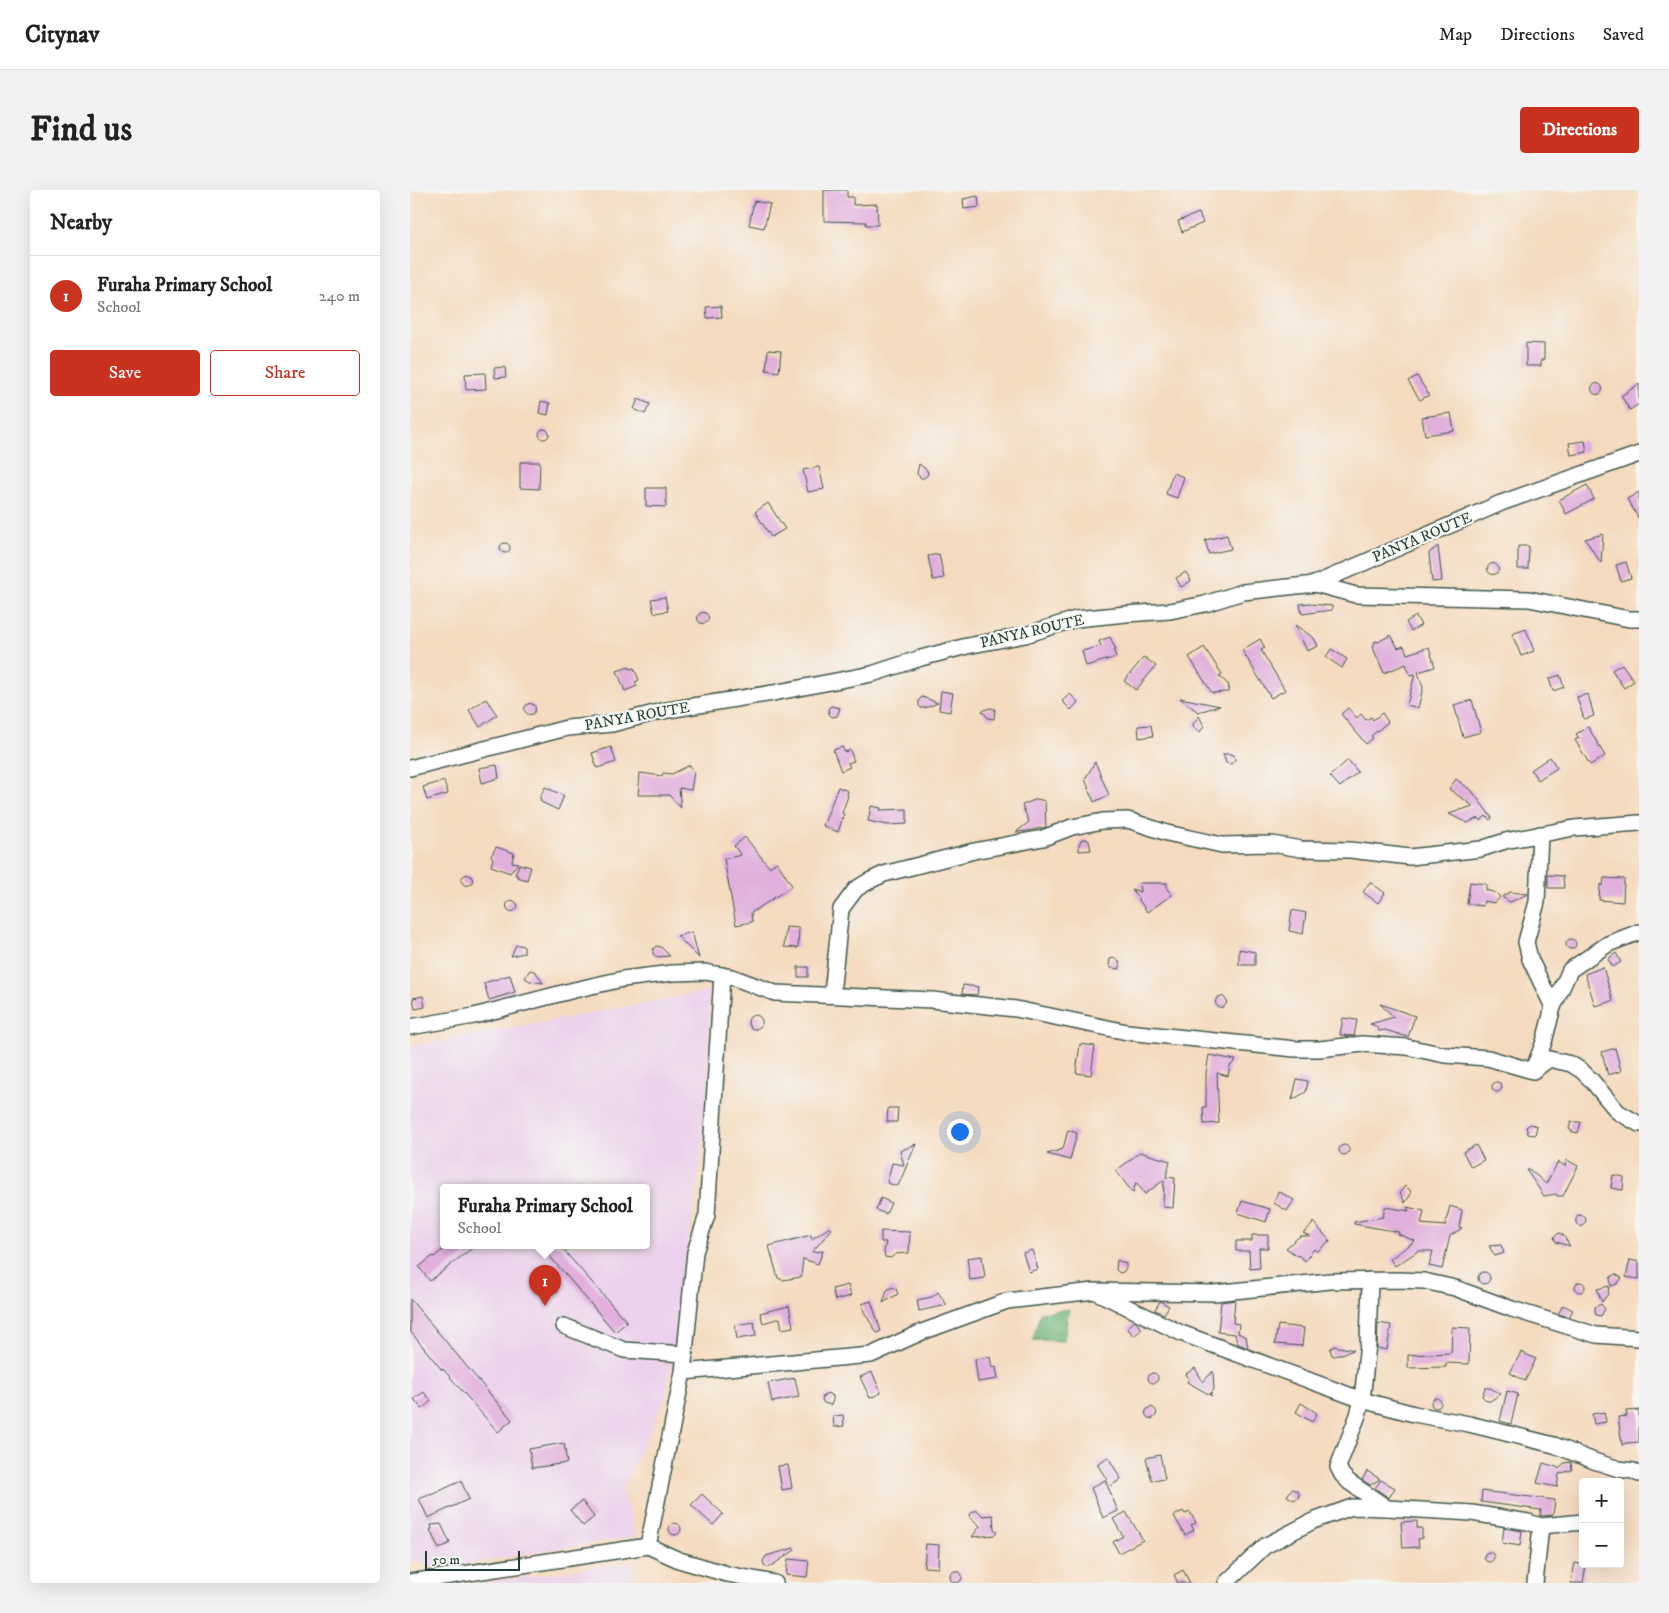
<!DOCTYPE html>
<meta charset="utf-8">
<style>
body{margin:0;font-family:"IM FELL DW Pica",serif;background:#f2f2f2;color:#222}
.controls{position:absolute;right:15px;bottom:15px;display:grid;overflow:hidden;border-radius:5px;box-shadow:0 5px 20px #0002}
.controls button{width:45px;height:45px;display:grid;place-items:center;padding:0;border:0;border-bottom:1px solid #e0e0e0;background:#fff;color:#222;font:25px sans-serif}
.scale{position:absolute;left:15px;bottom:12px;width:95px;box-sizing:border-box;padding-left:5px;border:2px solid #1f3d34;border-top:0;font-size:14px;line-height:18px;white-space:nowrap;color:#1f3d34;-webkit-text-stroke:4px #f6f6f2;paint-order:stroke}
.you{position:absolute;left:549px;top:941px;width:18px;height:18px;margin:-12px;border:4px solid #fff;border-radius:50%;background:#1a73e8;box-shadow:0 0 0 8px #1a73e833}
.badge{display:grid;place-items:center;width:32px;height:32px;border-radius:50%;background:#c8321e;color:#fff;font-size:16px;font-weight:700}
.pin{position:absolute;translate:-50% -41px;filter:drop-shadow(0 1px 2px #0008)}
.pin::after{content:'';position:absolute;top:26px;width:18px;height:15px;background:inherit;clip-path:polygon(0 0,100% 0,50% 100%)}
.popup{position:absolute;left:30px;top:994px;width:210px;height:65px;box-sizing:border-box;display:grid;place-content:center;border-radius:5px;background:#fff;filter:drop-shadow(0 1px 4px #0005);font-size:16px;white-space:nowrap;color:#767676}
.popup b{font-size:19px;color:#222}
.popup::after{content:'';position:absolute;left:50%;top:100%;margin-left:-10px;border:10px solid transparent;border-top-color:#fff}
.list{margin:0;padding:0;list-style:none}
h2{display:flex;justify-content:space-between;align-items:center;height:65px;margin:0;padding:0 20px;font-size:21px}
h2 small{font-size:16px;font-weight:400;color:#767676}
.list li{display:grid;grid-template-columns:32px 1fr auto;gap:15px;align-items:center;box-sizing:border-box;height:80px;padding:0 20px;border-top:1px solid #e0e0e0}
.list b{display:block;font-size:19px;white-space:nowrap}
.list p{margin:0;font-size:16px;white-space:nowrap;color:#767676}
.list em{font-size:16px;font-style:normal;color:#767676}
.actions{display:flex;gap:10px;padding:15px 20px}
.actions a{flex:1;padding:11px 0;border:1px solid #c8321e;border-radius:5px;text-align:center;font-size:18px;color:#c8321e}
.actions .main{background:#c8321e;color:#fff}
.map{position:relative;flex:none;width:1229px;height:1393px;overflow:hidden;border-radius:5px}
header{display:flex;align-items:center;gap:30px;box-sizing:border-box;height:70px;padding:0 25px;background:#fff;border-bottom:1px solid #e0e0e0}
header strong{font-size:24px}
nav{display:flex;gap:28px;margin-inline-start:auto;font-size:18px}
.intro{display:flex;align-items:center;justify-content:space-between;box-sizing:border-box;height:120px;padding:0 30px}
h1{margin:0;font-size:35px}
.button{padding:12px 22px;border-radius:5px;background:#c8321e;color:#fff;font-size:18px;font-weight:700}
main{display:flex;gap:30px;padding:0 30px}
aside{flex:1;background:#fff;border-radius:5px;box-shadow:0 5px 20px #0002}
.map>svg:first-child{display:block}
.built{fill:#ebd1eb;fill-rule:evenodd}
.forest{fill:#6bb075;stroke:#457654}
.building{fill:#e1afdc}
.lines{fill:none;stroke-linecap:round;stroke-linejoin:round}
.minor-casing{stroke:#3f5549;stroke-width:18}
.minor{stroke:#fff;stroke-width:15}
.labels{text-anchor:middle;stroke-width:4.5;stroke-linejoin:round;paint-order:stroke}
.street-label{font-size:15px;fill:#1f3d34;stroke:#f6f6f2}
</style>
<header>
<strong>Citynav</strong>
<nav><a>Map</a><a>Directions</a><a>Saved</a></nav>
</header>
<div class="intro"><h1>Find us</h1><a class="button">Directions</a></div>
<main>
<aside>
<h2>Nearby<small></small></h2>
<ul class="list">
<li><span class="badge">1</span><div><b>Furaha Primary School</b><p>School</p></div><em>240 m</em></li>
</ul>
<div class="actions"><a class="main">Save</a><a>Share</a></div>
</aside>
<div class="map">
<svg width="1229" height="1393" viewBox="0 0 1229 1393">
<rect width="100%" height="100%" fill="#f6f6f2"/>
<filter id="ink" filterUnits="userSpaceOnUse"><feTurbulence type="fractalNoise" baseFrequency=".02" numOctaves="2"/><feDisplacementMap in="SourceGraphic" scale="10" xChannelSelector="R" yChannelSelector="G"/><feConvolveMatrix kernelMatrix="1 2 1 2 8 2 1 2 1" color-interpolation-filters="sRGB"/></filter>
<filter id="wash" filterUnits="userSpaceOnUse"><feTurbulence type="fractalNoise" baseFrequency=".0096" numOctaves="4" result="noise"/><feDisplacementMap in="SourceGraphic" scale="20" xChannelSelector="R" yChannelSelector="G"/><feGaussianBlur stdDeviation="1.12" result="paint"/><feColorMatrix in="noise" values="0 0 0 0 0 0 0 0 0 0 0 0 0 0 0 0 0 1.4 0 .05"/><feComposite in="paint" operator="in"/></filter>
<g filter="url(#wash)">
<rect width="100%" height="100%" fill="#f4dabe"/>
<!-- built -->
<g class="built">
<path d="M299 801 298 920 256 1207 212 1299 226 1346 29 1378 0 1370V857ZM34 997H236V1055H34Z"/>
<polygon points="225,1372 221,1393 70,1393"/>
</g>
<!-- forest -->
<polygon class="forest" points="659,1119 654,1151 623,1150 630,1123"/>
<g id="blocks">
<!-- building -->
<g class="building">
<polygon points="414,0 437,0 437,7 443,7 443,15 467,14 468,35 456,35 456,32 414,31"/>
<polygon points="568,6 569,17 554,19 553,9"/>
<polygon points="344,11 360,14 354,38 339,35"/>
<polygon points="789,23 793,33 772,42 768,31"/>
<polygon points="311,116 312,127 297,128 296,117"/>
<polygon points="1116,153 1134,154 1134,170 1131,170 1131,176 1116,176"/>
<polygon points="358,160 371,161 369,182 356,180"/>
<polygon points="95,177 96,187 85,188 84,178"/>
<polygon points="75,183 76,199 56,200 55,184"/>
<polygon points="1007,186 1019,205 1010,210 998,191"/>
<circle cx="1187" cy="199" r="5.5"/>
<polygon points="1229,194 1229,214 1220,220 1211,206"/>
<polygon points="228,209 240,214 235,224 224,219"/>
<polygon points="131,211 140,213 138,225 129,223"/>
<polygon points="1041,223 1044,241 1015,245 1012,227"/>
<circle cx="134" cy="244" r="5"/>
<polygon points="1175,251 1177,262 1161,265 1159,253"/>
<polygon points="110,272 130,272 129,299 110,298"/>
<polygon points="509,274 517,280 518,284 514,288 511,288 507,284"/>
<polygon points="409,277 414,299 398,302 393,280"/>
<polygon points="763,283 774,287 767,308 756,304"/>
<polygon points="1177,295 1184,309 1156,324 1149,310"/>
<polygon points="236,298 256,298 256,317 236,316"/>
<polygon points="1229,302 1229,329 1217,309"/>
<polygon points="358,313 375,339 361,347 345,322"/>
<polygon points="1193,344 1191,373 1175,349"/>
<polygon points="817,345 821,359 799,364 795,350"/>
<circle cx="95" cy="358" r="5"/>
<polygon points="1028,356 1032,391 1022,392 1019,363"/>
<polygon points="1108,356 1119,356 1118,379 1108,379"/>
<polygon points="529,364 534,388 523,390 518,366"/>
<polygon points="1216,372 1221,388 1211,391 1206,375"/>
<circle cx="1083" cy="379" r="5.5"/>
<polygon points="776,382 781,391 771,397 766,388"/>
<polygon points="255,407 258,421 244,423 241,409"/>
<polygon points="901,413 901,414 922,416 922,420 892,424 890,414"/>
<circle cx="293" cy="428" r="5.5"/>
<polygon points="1006,426 1011,435 1001,441 996,432"/>
<polygon points="885,435 904,448 908,456 897,461"/>
<polygon points="1116,439 1124,461 1111,466 1102,444"/>
<polygon points="981,445 988,458 994,456 997,464 1019,457 1025,477 1008,482 1013,498 1008,518 997,515 1005,484 1000,485 996,474 974,483 963,458 965,451 968,452"/>
<polygon points="700,447 706,460 704,461 706,467 676,476 672,461 691,456 689,451"/>
<polygon points="850,449 855,458 851,460 875,500 861,508 832,460"/>
<polygon points="794,457 812,484 809,486 819,495 818,502 802,503 779,467"/>
<polygon points="921,459 937,469 932,478 916,467"/>
<polygon points="734,467 746,476 726,500 714,491"/>
<polygon points="1212,474 1224,491 1214,498 1202,480"/>
<polygon points="219,477 220,479 224,478 229,490 225,492 227,496 215,501 207,481"/>
<polygon points="1150,485 1154,497 1143,501 1139,489"/>
<polygon points="531,501 543,503 540,522 529,520"/>
<polygon points="660,504 668,512 661,520 652,511"/>
<polygon points="1178,504 1184,526 1174,529 1167,507"/>
<polygon points="512,507 515,508 528,513 515,518 511,518 509,516 509,510"/>
<polygon points="770,508 810,516 788,522"/>
<polygon points="76,509 87,525 70,537 59,520"/>
<polygon points="1062,510 1071,542 1053,547 1044,515"/>
<circle cx="120" cy="519" r="5.5"/>
<polygon points="421,516 430,518 427,526 422,527 419,524 418,519"/>
<polygon points="580,518 585,519 584,529 578,528 572,521"/>
<polygon points="938,518 947,528 951,524 956,530 961,527 963,530 972,523 978,532 961,546 963,548 956,554 931,524"/>
<polygon points="789,526 794,536 790,542 784,538 783,534"/>
<polygon points="741,535 743,546 729,548 728,536"/>
<polygon points="1178,537 1195,566 1180,575 1165,550 1169,548 1166,544"/>
<polygon points="201,557 206,572 187,578 182,563"/>
<polygon points="432,557 435,562 440,560 444,571 438,573 440,577 431,581 423,560"/>
<polygon points="813,564 821,564 824,565 825,570 821,574 816,573"/>
<polygon points="1140,567 1147,578 1128,590 1121,580"/>
<polygon points="938,570 948,582 930,597 920,586"/>
<polygon points="685,572 699,605 684,612 675,589"/>
<polygon points="87,575 89,588 72,593 69,578"/>
<polygon points="280,575 284,582 281,600 269,598 271,618 259,605 228,605 230,583 252,586 253,583 262,584"/>
<polygon points="1046,589 1062,601 1082,628 1080,630 1076,626 1070,631 1068,628 1057,633 1039,624 1063,616 1039,599"/>
<polygon points="34,591 38,604 17,610 13,597"/>
<polygon points="135,597 154,606 148,620 131,612 130,607"/>
<polygon points="428,597 438,601 437,605 438,606 432,623 434,624 428,642 413,636"/>
<polygon points="627,609 635,611 636,637 617,641 606,642 619,632 612,615"/>
<polygon points="461,616 471,618 470,620 497,619 497,634 478,635 458,631"/>
<polygon points="335,647 359,677 367,672 382,696 341,723 342,732 326,735 314,669 331,665 324,656"/>
<polygon points="672,649 676,649 679,651 681,660 669,661 669,654"/>
<polygon points="86,657 104,663 102,672 108,673 100,683 81,676 83,668 81,666"/>
<polygon points="109,674 121,677 117,690 107,687 108,685 105,685"/>
<circle cx="57" cy="690" r="5.5"/>
<polygon points="1138,685 1153,686 1154,698 1138,698"/>
<polygon points="1194,688 1214,689 1213,712 1189,710 1190,695 1193,695"/>
<polygon points="960,692 975,703 968,713 953,702"/>
<polygon points="1060,692 1076,694 1076,700 1086,703 1090,707 1085,713 1074,711 1073,716 1057,714"/>
<polygon points="729,693 757,693 757,699 762,705 737,722 722,699 730,702"/>
<polygon points="1100,702 1118,704 1100,712 1092,707"/>
<circle cx="102" cy="716" r="5.5"/>
<polygon points="882,720 896,723 893,744 879,741"/>
<polygon points="376,737 389,738 388,758 374,757"/>
<polygon points="282,742 289,768 267,746"/>
<circle cx="1161" cy="754" r="5"/>
<polygon points="106,755 111,755 114,757 114,763 101,766"/>
<polygon points="246,756 251,757 260,766 247,767 243,764 243,759"/>
<polygon points="829,759 845,762 845,775 829,775"/>
<polygon points="1206,763 1211,772 1203,777 1198,769"/>
<polygon points="705,768 709,771 710,779 701,778 699,776 700,769"/>
<rect x="388" y="777" width="10" height="10"/>
<polygon points="1193,777 1203,811 1185,816 1175,784"/>
<polygon points="121,780 126,782 133,793 120,791 115,788 119,781"/>
<polygon points="100,785 105,802 79,810 74,793"/>
<polygon points="553,795 568,797 567,805 552,804"/>
<polygon points="13,806 15,817 5,819 3,808"/>
<circle cx="811" cy="812" r="5.5"/>
<polygon points="970,814 1005,826 998,847 975,840 969,841 966,836 960,834 984,827"/>
<circle cx="345" cy="832" r="7"/>
<polygon points="933,828 947,830 944,846 930,845"/>
<polygon points="670,854 685,856 681,885 666,883"/>
<polygon points="1205,858 1211,881 1198,885 1192,862"/>
<polygon points="799,865 826,870 820,876 818,886 807,883 809,933 794,934 793,917 796,917 796,883"/>
<polygon points="887,889 898,891 896,902 882,910"/>
<circle cx="1087" cy="897" r="5"/>
<polygon points="478,918 488,918 487,932 477,932"/>
<polygon points="1161,932 1171,932 1168,943 1163,942 1159,939"/>
<polygon points="1121,934 1127,936 1125,945 1118,944 1116,937"/>
<polygon points="658,940 667,943 660,970 637,964 653,959"/>
<polygon points="506,954 488,996 477,993 482,973 494,975 490,961"/>
<circle cx="934" cy="960" r="5"/>
<polygon points="1066,955 1074,970 1061,977 1053,962"/>
<polygon points="730,962 760,971 756,987 765,988 763,1018 753,1017 754,990 735,1004 726,992 723,1003 706,981"/>
<polygon points="1157,970 1168,976 1153,1006 1147,1006 1146,1004 1134,1006 1117,981 1119,979 1136,994 1148,972 1155,976"/>
<polygon points="1203,985 1214,987 1213,1000 1201,998"/>
<polygon points="995,996 1000,1000 1001,1004 995,1013 990,1002"/>
<polygon points="868,1001 884,1010 877,1021 864,1013"/>
<polygon points="471,1008 481,1013 476,1024 466,1020"/>
<polygon points="832,1011 860,1019 856,1032 828,1023"/>
<polygon points="1040,1016 1052,1020 1049,1037 1052,1038 1040,1046 1032,1079 1019,1076 1023,1061 1008,1061 985,1076 980,1069 1005,1051 988,1044 989,1042 944,1034 944,1032 973,1027 975,1017 999,1021 997,1017 1014,1021 1011,1034 1035,1036"/>
<polygon points="1168,1025 1175,1026 1176,1031 1172,1037 1166,1033 1166,1029"/>
<polygon points="903,1032 921,1052 919,1051 907,1062 904,1059 895,1071 888,1065 887,1066 876,1058 890,1046 900,1046 893,1043 902,1035"/>
<polygon points="420,1037 422,1039 402,1062 413,1061 408,1074 393,1069 391,1087 373,1090 368,1088 359,1056 401,1045 402,1049"/>
<polygon points="471,1041 500,1042 499,1063 485,1064 481,1068 475,1067 474,1062 476,1052 471,1052"/>
<polygon points="1149,1043 1153,1045 1160,1056 1146,1052 1144,1047"/>
<polygon points="842,1045 858,1045 858,1058 849,1058 850,1078 840,1079 839,1061 826,1061 826,1051 842,1051"/>
<polygon points="39,1055 66,1055 20,1091 9,1077 23,1066 24,1067"/>
<polygon points="130,1055 149,1055 217,1132 205,1142"/>
<polygon points="1091,1055 1094,1063 1085,1066 1079,1056"/>
<polygon points="622,1060 628,1079 619,1082 613,1063"/>
<polygon points="572,1066 575,1088 560,1090 557,1068"/>
<polygon points="707,1070 716,1074 716,1078 713,1082 710,1083 706,1080"/>
<polygon points="1220,1070 1229,1072 1229,1089 1216,1087"/>
<circle cx="1074" cy="1088" r="6"/>
<polygon points="1205,1084 1212,1088 1207,1094 1201,1096 1200,1088"/>
<circle cx="1170" cy="1097" r="5"/>
<polygon points="438,1095 441,1106 425,1110 422,1099"/>
<polygon points="1199,1096 1198,1104 1192,1112 1187,1099"/>
<polygon points="482,1097 486,1099 488,1104 473,1113 477,1100"/>
<polygon points="528,1102 537,1115 509,1121 507,1110 522,1107"/>
<polygon points="0,1109 102,1230 88,1242 33,1179 32,1180 0,1141"/>
<polygon points="825,1110 823,1133 829,1134 828,1143 836,1147 838,1158 827,1153 825,1144 808,1142 811,1112"/>
<polygon points="461,1111 471,1141 467,1143 454,1122 452,1114"/>
<polygon points="750,1111 759,1116 754,1124 745,1120"/>
<polygon points="1191,1114 1195,1119 1191,1126 1186,1125 1185,1121 1185,1117"/>
<polygon points="1153,1115 1163,1120 1159,1127 1148,1124"/>
<polygon points="379,1116 383,1137 372,1139 370,1128 353,1133 350,1123"/>
<polygon points="725,1131 732,1139 724,1146 717,1138"/>
<polygon points="344,1132 346,1146 327,1149 325,1135"/>
<polygon points="968,1133 981,1135 977,1160 967,1158"/>
<polygon points="868,1135 894,1138 892,1156 865,1154"/>
<polygon points="1042,1137 1060,1138 1059,1174 1036,1173 1036,1177 998,1178 998,1165 1041,1163"/>
<polygon points="924,1156 944,1160 925,1166 922,1165 920,1159"/>
<polygon points="1111,1162 1126,1169 1115,1191 1100,1183"/>
<polygon points="580,1167 582,1178 586,1177 588,1189 568,1192 565,1169"/>
<polygon points="785,1178 793,1192 803,1181 804,1200 800,1204 802,1206 777,1192 779,1189 776,1184"/>
<polygon points="462,1182 471,1203 460,1208 450,1187"/>
<circle cx="743" cy="1188" r="5"/>
<polygon points="385,1188 389,1207 362,1212 358,1193"/>
<polygon points="1075,1198 1080,1198 1091,1204 1080,1211 1077,1211 1072,1206"/>
<polygon points="1097,1201 1108,1204 1101,1234 1090,1231"/>
<polygon points="14,1202 21,1211 12,1219 4,1209"/>
<polygon points="417,1203 423,1206 423,1210 421,1215 414,1213 412,1210 413,1206"/>
<circle cx="1026" cy="1213" r="5"/>
<polygon points="891,1213 907,1223 902,1232 886,1222"/>
<circle cx="741" cy="1223" r="5.5"/>
<polygon points="1229,1220 1229,1252 1216,1253 1212,1255 1208,1227 1217,1226 1216,1221"/>
<polygon points="1194,1222 1196,1232 1184,1234 1182,1224"/>
<polygon points="433,1225 434,1236 424,1237 423,1226"/>
<polygon points="154,1253 157,1273 122,1278 119,1259"/>
<polygon points="750,1265 755,1289 742,1291 736,1268"/>
<polygon points="698,1267 711,1289 701,1296 687,1274"/>
<polygon points="1161,1272 1162,1280 1149,1284 1147,1297 1127,1293 1133,1273 1147,1277 1149,1279 1154,1273"/>
<polygon points="378,1275 382,1298 372,1300 368,1276"/>
<polygon points="957,1281 970,1289 960,1295 952,1290"/>
<polygon points="695,1290 708,1321 693,1328 681,1298"/>
<polygon points="971,1290 985,1298 979,1308 965,1298"/>
<polygon points="51,1291 59,1309 18,1328 9,1309 21,1304 21,1305"/>
<polygon points="883,1299 888,1301 889,1304 888,1308 884,1310 877,1306 881,1300"/>
<polygon points="1072,1301 1145,1310 1143,1325 1130,1326 1131,1320 1071,1312"/>
<polygon points="292,1304 313,1324 303,1335 281,1315"/>
<polygon points="172,1311 184,1327 173,1336 160,1320"/>
<polygon points="564,1321 568,1321 573,1326 583,1325 584,1339 587,1342 585,1345 562,1347 570,1336 560,1327 559,1325"/>
<polygon points="773,1321 775,1324 780,1322 786,1333 781,1335 784,1340 775,1345 764,1326"/>
<polygon points="716,1322 733,1350 709,1363 703,1352 713,1346 703,1329"/>
<polygon points="1007,1331 1007,1338 1012,1338 1012,1348 1008,1349 1009,1357 993,1358 991,1332"/>
<circle cx="265" cy="1339" r="6"/>
<polygon points="31,1334 40,1353 29,1359 20,1340 22,1339 21,1335"/>
<polygon points="1094,1338 1112,1341 1110,1356 1092,1353"/>
<polygon points="516,1354 529,1355 528,1378 514,1377"/>
<polygon points="384,1358 385,1360 361,1376 357,1377 354,1375 353,1371 356,1366"/>
<circle cx="1079" cy="1367" r="5"/>
<polygon points="378,1369 399,1371 397,1387 376,1385"/>
<polygon points="1165,1373 1176,1375 1173,1393 1161,1393"/>
<polygon points="773,1380 780,1393 768,1393 764,1385"/>
<circle cx="546" cy="1387" r="6"/>
</g>
</g>
</g>
<g filter="url(#ink)">
<use href="#blocks" fill-opacity="0" stroke="#3f5549" stroke-width="1"/>
<g class="lines">
<defs>
<g id="minor">
<polyline points="905,394 946,405 1119,409 1219,429 1229,429"/>
<polyline points="0,578 157,538 202,534 252,521 363,503 462,484 511,468 557,456 615,445 666,429 716,424 760,421 795,414 833,402 905,394 1091,313 1229,264"/>
<polyline points="1130,644 1127,712 1116,752 1120,769 1143,817"/>
<polyline points="422,804 431,719 446,699 459,691 474,684 564,661 633,648 662,637 693,631 718,630 757,643 812,655 862,654 891,659 940,660 1000,667 1071,659 1095,651 1164,638 1229,633"/>
<polyline points="0,837 64,826 164,800 213,789 262,783 295,782 322,787 365,803 522,810 606,819 717,842 885,859 910,859 952,854 997,857 1035,865 1078,868 1123,881 1139,869 1161,874 1172,881 1182,891 1208,922 1229,934"/>
<polyline points="1123,880 1134,852 1143,817 1160,780 1198,754 1229,742"/>
<polyline points="960,1090 958,1154 952,1210 948,1225 928,1277 932,1285 939,1292 977,1318 1062,1323 1118,1332 1131,1336 1173,1332"/>
<polyline points="688,1103 771,1143 952,1210 1004,1224 1059,1234 1144,1255 1184,1271 1209,1279 1223,1281 1229,1284"/>
<polyline points="154,1136 214,1160 275,1164"/>
<polyline points="273,1182 461,1165 512,1142 597,1111 684,1101 804,1103 920,1091 989,1090 1014,1091 1045,1098 1102,1119 1186,1145 1229,1148"/>
<polyline points="238,1356 269,1370 317,1384 365,1393"/>
<polyline points="0,1392 238,1356 273,1182 285,1062 297,1025 312,785"/>
<polyline points="816,1393 855,1356 903,1331 942,1317 977,1318"/>
<polyline points="1125,1393 1131,1336"/>
</g>
</defs>
<!-- minor casing -->
<use href="#minor" class="minor-casing"/>
<!-- minor -->
<use href="#minor" class="minor"/>
</g>
</g>
<g class="labels">
<!-- street labels -->
<g class="street-label">
<text transform="translate(1012 347) rotate(-23)" y="5">PANYA ROUTE</text>
<text transform="translate(622 441) rotate(-13)" y="5">PANYA ROUTE</text>
<text transform="translate(227 526) rotate(-10)" y="5">PANYA ROUTE</text>
</g>
</g>
</svg>
<div class="controls">
<button>+</button>
<button>−</button>
</div>
<div class="scale">50 m</div>
<div class="you"></div>
<div class="pin badge" style="left:135px;top:1116px">1</div>
<div class="popup"><b>Furaha Primary School</b>School</div>
</div>
</main>
